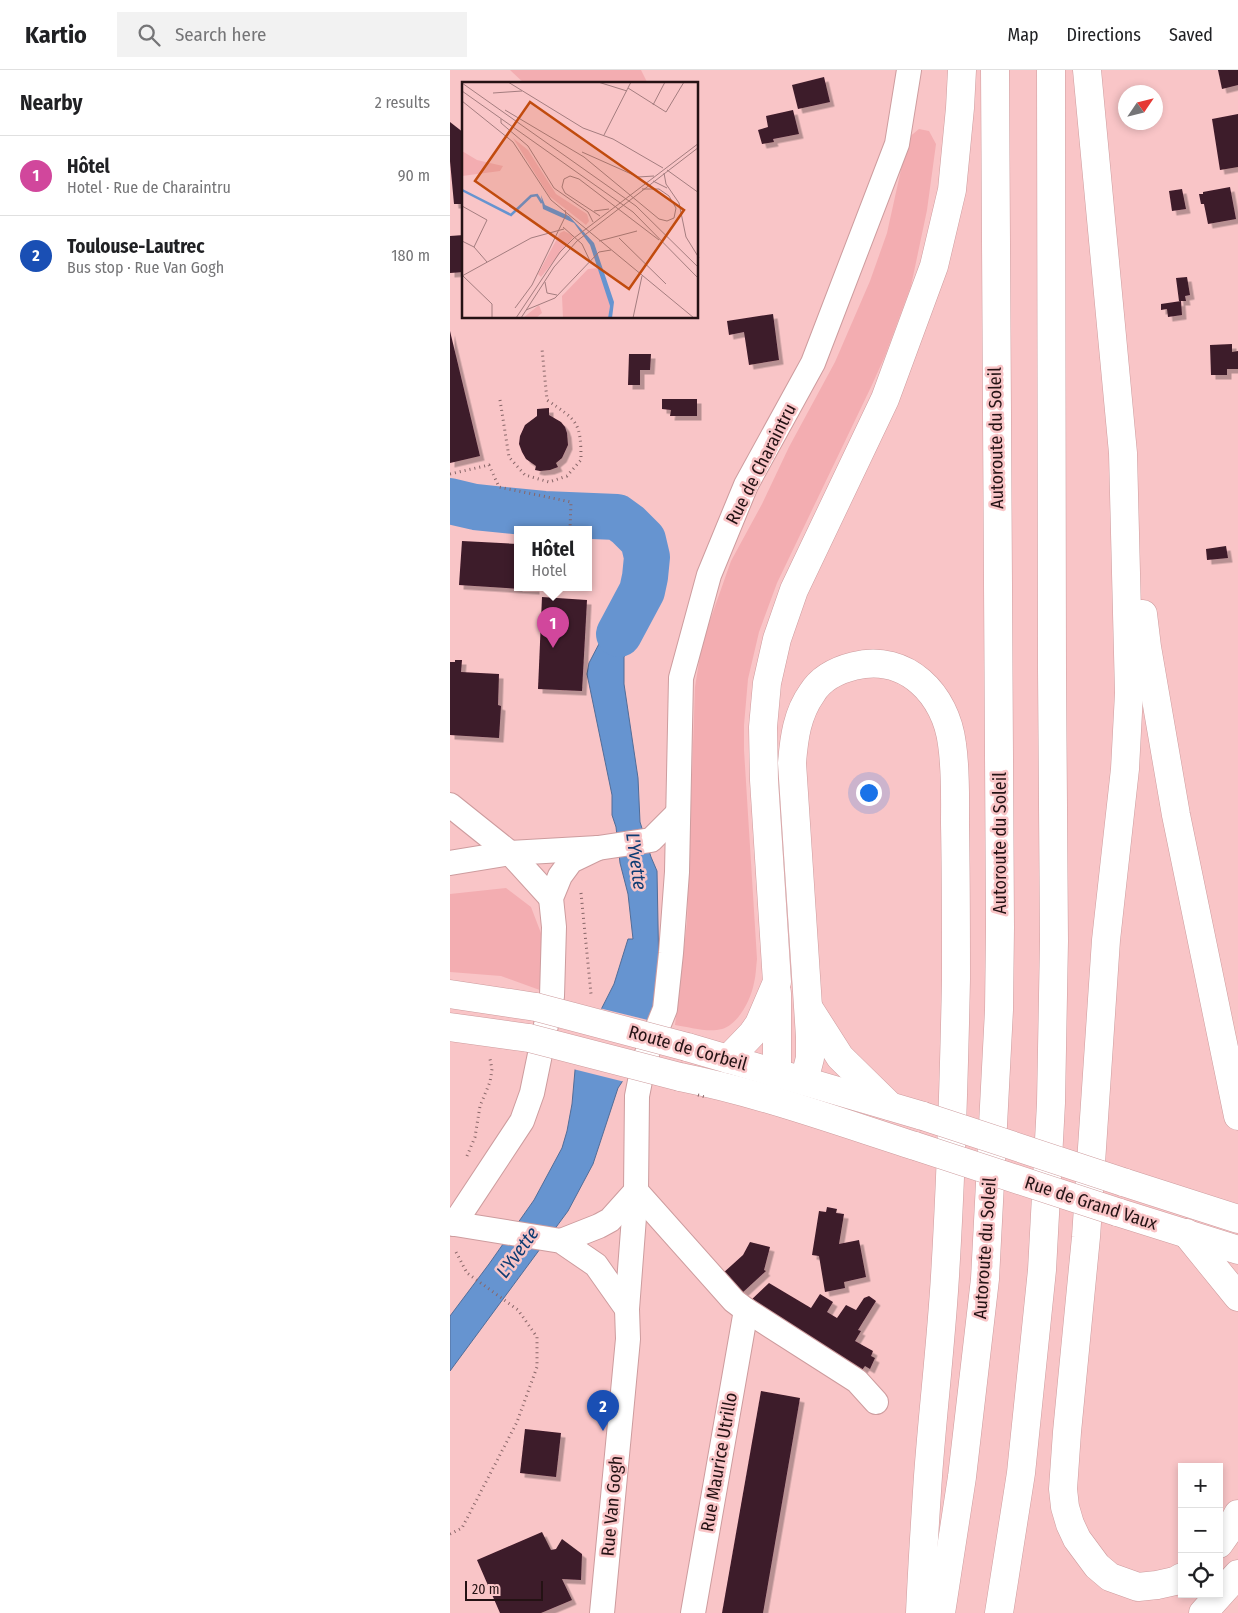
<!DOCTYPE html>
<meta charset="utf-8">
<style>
body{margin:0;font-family:"Fira Sans Condensed",sans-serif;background:#f2f2f2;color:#202124}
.controls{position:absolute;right:15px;bottom:15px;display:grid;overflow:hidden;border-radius:0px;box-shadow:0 2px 8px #0003}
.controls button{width:45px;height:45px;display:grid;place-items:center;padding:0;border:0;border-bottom:1px solid #e0e0e0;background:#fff;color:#202124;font:25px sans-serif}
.compass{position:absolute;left:668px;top:15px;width:45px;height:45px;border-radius:50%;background:#fff;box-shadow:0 2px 8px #0003;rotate:55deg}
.scale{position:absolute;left:15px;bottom:12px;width:78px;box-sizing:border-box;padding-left:5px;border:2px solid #241214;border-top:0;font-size:14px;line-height:18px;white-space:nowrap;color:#241214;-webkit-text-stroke:4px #f9c5c7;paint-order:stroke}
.you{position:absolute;left:418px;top:722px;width:18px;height:18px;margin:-12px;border:4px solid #fff;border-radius:50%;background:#1a73e8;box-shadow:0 0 0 8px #1a73e833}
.badge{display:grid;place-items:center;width:32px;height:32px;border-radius:50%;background:#0f766e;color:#fff;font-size:16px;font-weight:700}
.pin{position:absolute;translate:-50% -41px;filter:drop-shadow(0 1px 2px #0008)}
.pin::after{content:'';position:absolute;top:26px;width:18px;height:15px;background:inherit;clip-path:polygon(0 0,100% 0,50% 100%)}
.popup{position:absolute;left:64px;top:456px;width:78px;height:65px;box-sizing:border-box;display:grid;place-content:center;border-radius:0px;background:#fff;filter:drop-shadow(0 1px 4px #0005);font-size:16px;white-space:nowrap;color:#757577}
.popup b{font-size:19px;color:#202124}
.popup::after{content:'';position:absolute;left:50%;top:100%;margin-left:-10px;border:10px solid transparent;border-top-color:#fff}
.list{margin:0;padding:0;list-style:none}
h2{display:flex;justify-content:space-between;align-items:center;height:65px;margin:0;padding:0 20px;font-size:21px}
h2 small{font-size:16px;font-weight:400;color:#757577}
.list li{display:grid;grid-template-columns:32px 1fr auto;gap:15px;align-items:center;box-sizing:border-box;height:80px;padding:0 20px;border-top:1px solid #e0e0e0}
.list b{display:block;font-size:19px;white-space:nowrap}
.list p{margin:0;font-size:16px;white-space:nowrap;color:#757577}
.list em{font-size:16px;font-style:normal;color:#757577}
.icon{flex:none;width:28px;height:28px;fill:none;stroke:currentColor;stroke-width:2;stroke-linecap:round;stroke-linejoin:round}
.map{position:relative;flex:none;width:788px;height:1543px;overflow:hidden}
header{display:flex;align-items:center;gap:30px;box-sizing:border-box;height:70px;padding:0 25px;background:#fff;border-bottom:1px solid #e0e0e0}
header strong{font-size:24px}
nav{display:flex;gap:28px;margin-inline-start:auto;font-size:18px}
.search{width:350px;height:45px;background:#f2f2f2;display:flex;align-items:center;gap:12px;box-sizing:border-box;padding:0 18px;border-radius:0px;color:#757577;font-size:19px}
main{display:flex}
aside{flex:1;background:#fff}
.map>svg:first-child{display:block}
.green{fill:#f3adb1}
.water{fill:#6694d0;stroke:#526d98}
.pier{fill:#f9c5c7}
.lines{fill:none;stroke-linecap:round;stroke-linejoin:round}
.river{stroke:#6694d0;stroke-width:46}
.building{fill:#3e1a29;filter:url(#shadow)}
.minor-casing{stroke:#cd9c9e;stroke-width:26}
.secondary-casing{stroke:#cd9c9e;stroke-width:29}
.motorway-casing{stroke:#cd9c9e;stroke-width:29}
.path{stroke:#886668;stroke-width:3;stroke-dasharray:1 4;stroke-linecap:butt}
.minor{stroke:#fff;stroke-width:24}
.secondary{stroke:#fff;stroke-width:28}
.motorway{stroke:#fff;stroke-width:28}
.secondary-bridge-casing{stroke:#cd9c9e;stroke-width:29;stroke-linecap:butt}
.path-bridge{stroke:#886668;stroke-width:3;stroke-dasharray:1 4;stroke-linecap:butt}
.secondary-bridge{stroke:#fff;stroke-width:28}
.labels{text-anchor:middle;stroke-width:5;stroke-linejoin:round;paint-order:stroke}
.street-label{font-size:18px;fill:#241214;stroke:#f9c5c7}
.water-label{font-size:19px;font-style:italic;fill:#0e3c73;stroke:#f9c5c7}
.inset-river{fill:none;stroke:#6694d0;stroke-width:2.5}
.inset-road{fill:none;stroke:#a47d7f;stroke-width:1}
.view{fill:#c14b0e;fill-opacity:0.15;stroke:#c14b0e;stroke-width:2.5}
.inset-edge{fill:none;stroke:#241214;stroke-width:2.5}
</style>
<header>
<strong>Kartio</strong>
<div class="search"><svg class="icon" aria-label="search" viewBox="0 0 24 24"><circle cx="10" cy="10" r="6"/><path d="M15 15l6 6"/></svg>Search here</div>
<nav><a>Map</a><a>Directions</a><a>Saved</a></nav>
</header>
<main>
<aside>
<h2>Nearby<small>2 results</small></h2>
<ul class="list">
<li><span class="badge" style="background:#d1479c">1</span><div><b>Hôtel</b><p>Hotel · Rue de Charaintru</p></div><em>90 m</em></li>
<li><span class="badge" style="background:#1a4fb4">2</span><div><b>Toulouse-Lautrec</b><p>Bus stop · Rue Van Gogh</p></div><em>180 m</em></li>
</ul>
</aside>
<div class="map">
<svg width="788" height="1543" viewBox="0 0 788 1543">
<defs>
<filter id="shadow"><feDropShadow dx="4.5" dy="4.5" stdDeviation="0" flood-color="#0004"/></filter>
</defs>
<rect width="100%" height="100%" fill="#f9c5c7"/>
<!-- green -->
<g class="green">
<polygon points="60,0 191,0 198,14 75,14"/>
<path d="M469 59 479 61 486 74 477 140 461 216 435 286 421 317 327 513 309 562 298 609 294 655V680L307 889C306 897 306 905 304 913 301 929 289 954 272 959 258 963 239 957 225 955L237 852 245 617 252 573 281 491 312 434 339 377 385 292 420 211 437 163 458 68Z"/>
<polygon points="56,818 81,837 94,871 98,923 51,906 0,902 0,824"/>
</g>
<!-- water -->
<polygon class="water" points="195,507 214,511 184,566 174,587 174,614 188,708 190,752 201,787 207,801 209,907 202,946 178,1003 168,1018 143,1094 118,1141 0,1301 0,1246 39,1194 84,1130 112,1078 117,1061 122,1034 126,989 164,914 178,869 183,869 178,824 170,793 166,757 162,745 162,725 137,604 139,593 176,522"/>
<!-- pier -->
<polygon class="pier" points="149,938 202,951 180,1004 175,1012 123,999 124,988"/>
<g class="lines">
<!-- river -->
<polyline class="river" points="0,431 25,437 94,444 167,447 178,455 193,470 197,487 195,507 192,521 169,564"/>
</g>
<!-- building -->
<g class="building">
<polygon points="768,0 788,0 788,15 772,19"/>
<polygon points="374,7 380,32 348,39 342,15"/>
<polygon points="343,40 349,64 323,69 324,72 312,74 308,60 318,57 316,46"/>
<polygon points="788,44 788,97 770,100 762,49"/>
<polygon points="0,52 14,63 14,134 4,134 0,91"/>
<polygon points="780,117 786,149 758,154 754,134 751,134 749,124 753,124 753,122"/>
<polygon points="732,119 736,139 722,141 719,121"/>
<polygon points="14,165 14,202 0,203 0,166"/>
<polygon points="737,207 740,225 735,226 736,231 729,231 726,208"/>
<polygon points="731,231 732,245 718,247 717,239 711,240 711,234"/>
<polygon points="323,244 329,290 299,295 294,262 279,265 277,251"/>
<polygon points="0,261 30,386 0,393"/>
<polygon points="782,274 782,282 788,281 788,299 777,299 777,305 761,305 760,275"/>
<polygon points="179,284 201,284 200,300 190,300 190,315 178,315"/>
<polygon points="212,329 247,329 247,346 220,346 221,340 212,339"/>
<polygon points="99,338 99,345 111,352 115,357 117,363 118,375 112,388 106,393 108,397 100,400 90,401 85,400 86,396 76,389 72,382 69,374 70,366 75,355 87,346 87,339"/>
<polygon points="12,471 68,474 68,517 85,517 85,520 9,515"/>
<polygon points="776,476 778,488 757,490 756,479"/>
<polygon points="92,527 137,530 132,621 88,619"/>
<polygon points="5,590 12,590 11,602 49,604 48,635 51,636 49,668 0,665 0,592 5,592"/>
<polygon points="377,1137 387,1139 386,1143 394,1144 389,1174 409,1170 416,1207 394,1212 395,1218 375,1222 369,1186 362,1185 369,1141 376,1142"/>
<polygon points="300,1172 320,1177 314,1200 316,1201 291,1224 272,1204 293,1185"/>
<polygon points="319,1213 361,1238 370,1224 383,1232 377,1242 387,1248 396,1235 406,1240 414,1228 419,1226 426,1231 408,1260 411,1261 405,1271 423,1281 421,1286 425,1288 420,1299 415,1296 412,1300 299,1232"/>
<polygon points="311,1321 350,1328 313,1543 272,1543"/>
<polygon points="75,1359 111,1363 106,1407 70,1403"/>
<polygon points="92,1462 101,1480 106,1479 112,1469 132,1484 131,1510 112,1509 122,1530 91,1543 50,1543 27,1490"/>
</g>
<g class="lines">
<defs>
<g id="minor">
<polyline points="0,735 60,783 101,828"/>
<polyline points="0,793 60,783 148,778 201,770 227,744"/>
<polyline points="186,1121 284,1231 296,1240 407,1311 426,1332"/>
<polyline points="0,1153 111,1171 146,1195 177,1239"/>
<polyline points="4,1154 72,1051 82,1023 102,926 104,857 101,828 110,806 121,791 148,778"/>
<polyline points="111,1171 149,1156 160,1150 186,1121"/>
<polyline points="152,1543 178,1269 177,1239 186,1121 187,1026 194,991 215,939 221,883 227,802 231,608 259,505 296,415 363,293 447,74 459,0"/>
<polyline points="243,1543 296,1240"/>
</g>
<g id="secondary">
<polyline points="0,924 86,937"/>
<polyline points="0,957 79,968"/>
<polyline points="237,977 473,1046"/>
<path d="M230 1007C310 1023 387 1051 465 1076"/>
<polyline points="673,1112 788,1149"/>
<polyline points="667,1142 788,1180"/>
</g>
<g id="motorway">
<polyline points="637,0 673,383 679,623 675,699 656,870 636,1167 617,1362 613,1419 615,1437 620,1454 627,1469 647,1496 660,1507 688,1517 707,1515 725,1511 732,1507"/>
<polyline points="693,544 697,577 726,745 788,1046"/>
<polyline points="327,923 327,1003"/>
<polyline points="360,940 390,987 440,1036"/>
<polyline points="278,989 302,964 309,954 327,912 314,710 313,657 317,613 327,569 344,520 435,329 484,196 502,120 510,38 512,0"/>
<path d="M354 1011 360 988V967L342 693C344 668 347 644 362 623 371 608 388 600 404 596 457 583 496 625 502 674 506 701 505 728 505 754 506 806 506 857 506 909 504 1008 501 1107 495 1206 491 1273 483 1339 478 1406 475 1452 472 1497 470 1543"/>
<polyline points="736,1163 788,1227"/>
<polyline points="769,1474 781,1457 788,1444"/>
<polyline points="491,1543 512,1407 535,1209 549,940 550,857 545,0"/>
<polyline points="549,1543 571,1403 592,1200 601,1033 604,871 602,600 601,0"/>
<polyline points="753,1543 788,1504"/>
</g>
</defs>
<!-- minor casing -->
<use href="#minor" class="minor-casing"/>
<!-- secondary casing -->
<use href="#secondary" class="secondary-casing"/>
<!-- motorway casing -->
<use href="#motorway" class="motorway-casing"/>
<!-- path -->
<g class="path">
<path d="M50 330 59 387 75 405 99 412 117 406 131 390C131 351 127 351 97 330L92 279"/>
<polyline points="0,404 39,395 49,417 121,432 120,459"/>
<polyline points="116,521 116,517"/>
<polyline points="131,823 141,924"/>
<polyline points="17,1086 25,1067 30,1036 40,1012 42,999 40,989"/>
<polyline points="0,1464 12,1458 67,1352 87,1297 87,1267 68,1240 17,1203 6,1182 8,1179"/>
</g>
<!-- minor -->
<use href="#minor" class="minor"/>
<!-- secondary -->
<use href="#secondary" class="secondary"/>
<!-- motorway -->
<use href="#motorway" class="motorway"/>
<defs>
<g id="secondary-bridge">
<polyline points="86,937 237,977"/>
<polyline points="79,968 230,1007"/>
<polyline points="473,1046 673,1112"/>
<polyline points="465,1076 667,1142"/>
</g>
</defs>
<!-- secondary-bridge casing -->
<use href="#secondary-bridge" class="secondary-bridge-casing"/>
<!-- path-bridge -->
<polyline class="path-bridge" points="248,1025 255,1027"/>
<!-- secondary-bridge -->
<use href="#secondary-bridge" class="secondary-bridge"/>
</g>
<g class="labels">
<!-- street labels -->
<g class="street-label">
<text transform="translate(546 368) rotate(-91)" y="6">Autoroute du Soleil</text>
<text transform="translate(311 394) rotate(-63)" y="6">Rue de Charaintru</text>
<text transform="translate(550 773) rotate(-90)" y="6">Autoroute du Soleil</text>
<text transform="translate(238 978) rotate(16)" y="6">Route de Corbeil</text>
<text transform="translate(641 1133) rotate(18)" y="6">Rue de Grand Vaux</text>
<text transform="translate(535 1178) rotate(-86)" y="6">Autoroute du Soleil</text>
<text transform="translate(269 1392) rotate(-80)" y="6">Rue Maurice Utrillo</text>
<text transform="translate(162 1436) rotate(-85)" y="6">Rue Van Gogh</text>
</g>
<!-- water labels -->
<g class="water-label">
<text transform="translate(187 791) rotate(82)" y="7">L'Yvette</text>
<text transform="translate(67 1182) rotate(-54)" y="7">L'Yvette</text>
</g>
</g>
<!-- overview -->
<g transform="translate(12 12)">
<rect width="236" height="236" fill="#f9c5c7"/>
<path d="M51 56 66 68 94 112 125 132 127 139 124 143 87 114ZM0 69 15 78 41 84 38 89 0 94ZM102 149 112 154 79 195 76 192 98 151ZM137 186 148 224 146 236H101L100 214 126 187ZM77 223 80 231 74 236H61Z" fill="#f3adb1"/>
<path d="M79 113 83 123 107 134 132 161 152 220 150 236H146L148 224 128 163 112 141 81 127Z" fill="#6694d0"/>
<path class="inset-river" d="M0 108 49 133 69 114 75 113 80 121"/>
<path class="inset-road" d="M46 0 121 46 151 57 201 86M136 0 165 9M0 1 174 124 237 186M166 6 204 30 222 0M0 9 171 130 237 197M31 11 60 9M0 19 51 60 89 118 232 236M191 23 203 0M43 28 122 75 197 137 205 139 212 136 214 126 207 114 197 107H180M39 37V41L66 64 92 106 126 130 131 140M142 53 169 0M120 70 176 95 192 94M205 88 237 111M202 91 204 102 217 121 224 155 237 176M191 99 205 106M0 124 25 138 12 165M132 129 147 127M138 134 103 111 100 105 102 97 108 94 117 97 197 158M101 145 120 162 128 179M157 156 204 202M0 159 12 165 25 180M137 159 175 149M0 194 69 156 102 147M1 194 30 222V236M83 200 85 211 95 213M53 226 70 203 104 133 103 128M64 228 93 216 137 170 149 168M54 236 98 170 112 156 237 61M59 236 92 185 115 159 237 65M171 236 180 194"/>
<path class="view" d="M68 20 222 128 167 207 13 99Z"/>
<rect width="236" height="236" class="inset-edge"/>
</g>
</svg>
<div class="controls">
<button>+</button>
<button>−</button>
<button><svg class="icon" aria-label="locate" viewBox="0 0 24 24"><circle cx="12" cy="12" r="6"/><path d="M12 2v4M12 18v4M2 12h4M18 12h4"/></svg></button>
</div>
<svg class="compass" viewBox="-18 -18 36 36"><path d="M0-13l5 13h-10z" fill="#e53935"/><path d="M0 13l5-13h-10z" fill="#757577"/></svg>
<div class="scale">20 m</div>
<div class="you"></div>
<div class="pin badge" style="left:103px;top:578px;background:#d1479c">1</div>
<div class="popup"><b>Hôtel</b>Hotel</div>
<div class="pin badge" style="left:153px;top:1361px;background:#1a4fb4">2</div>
</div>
</main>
